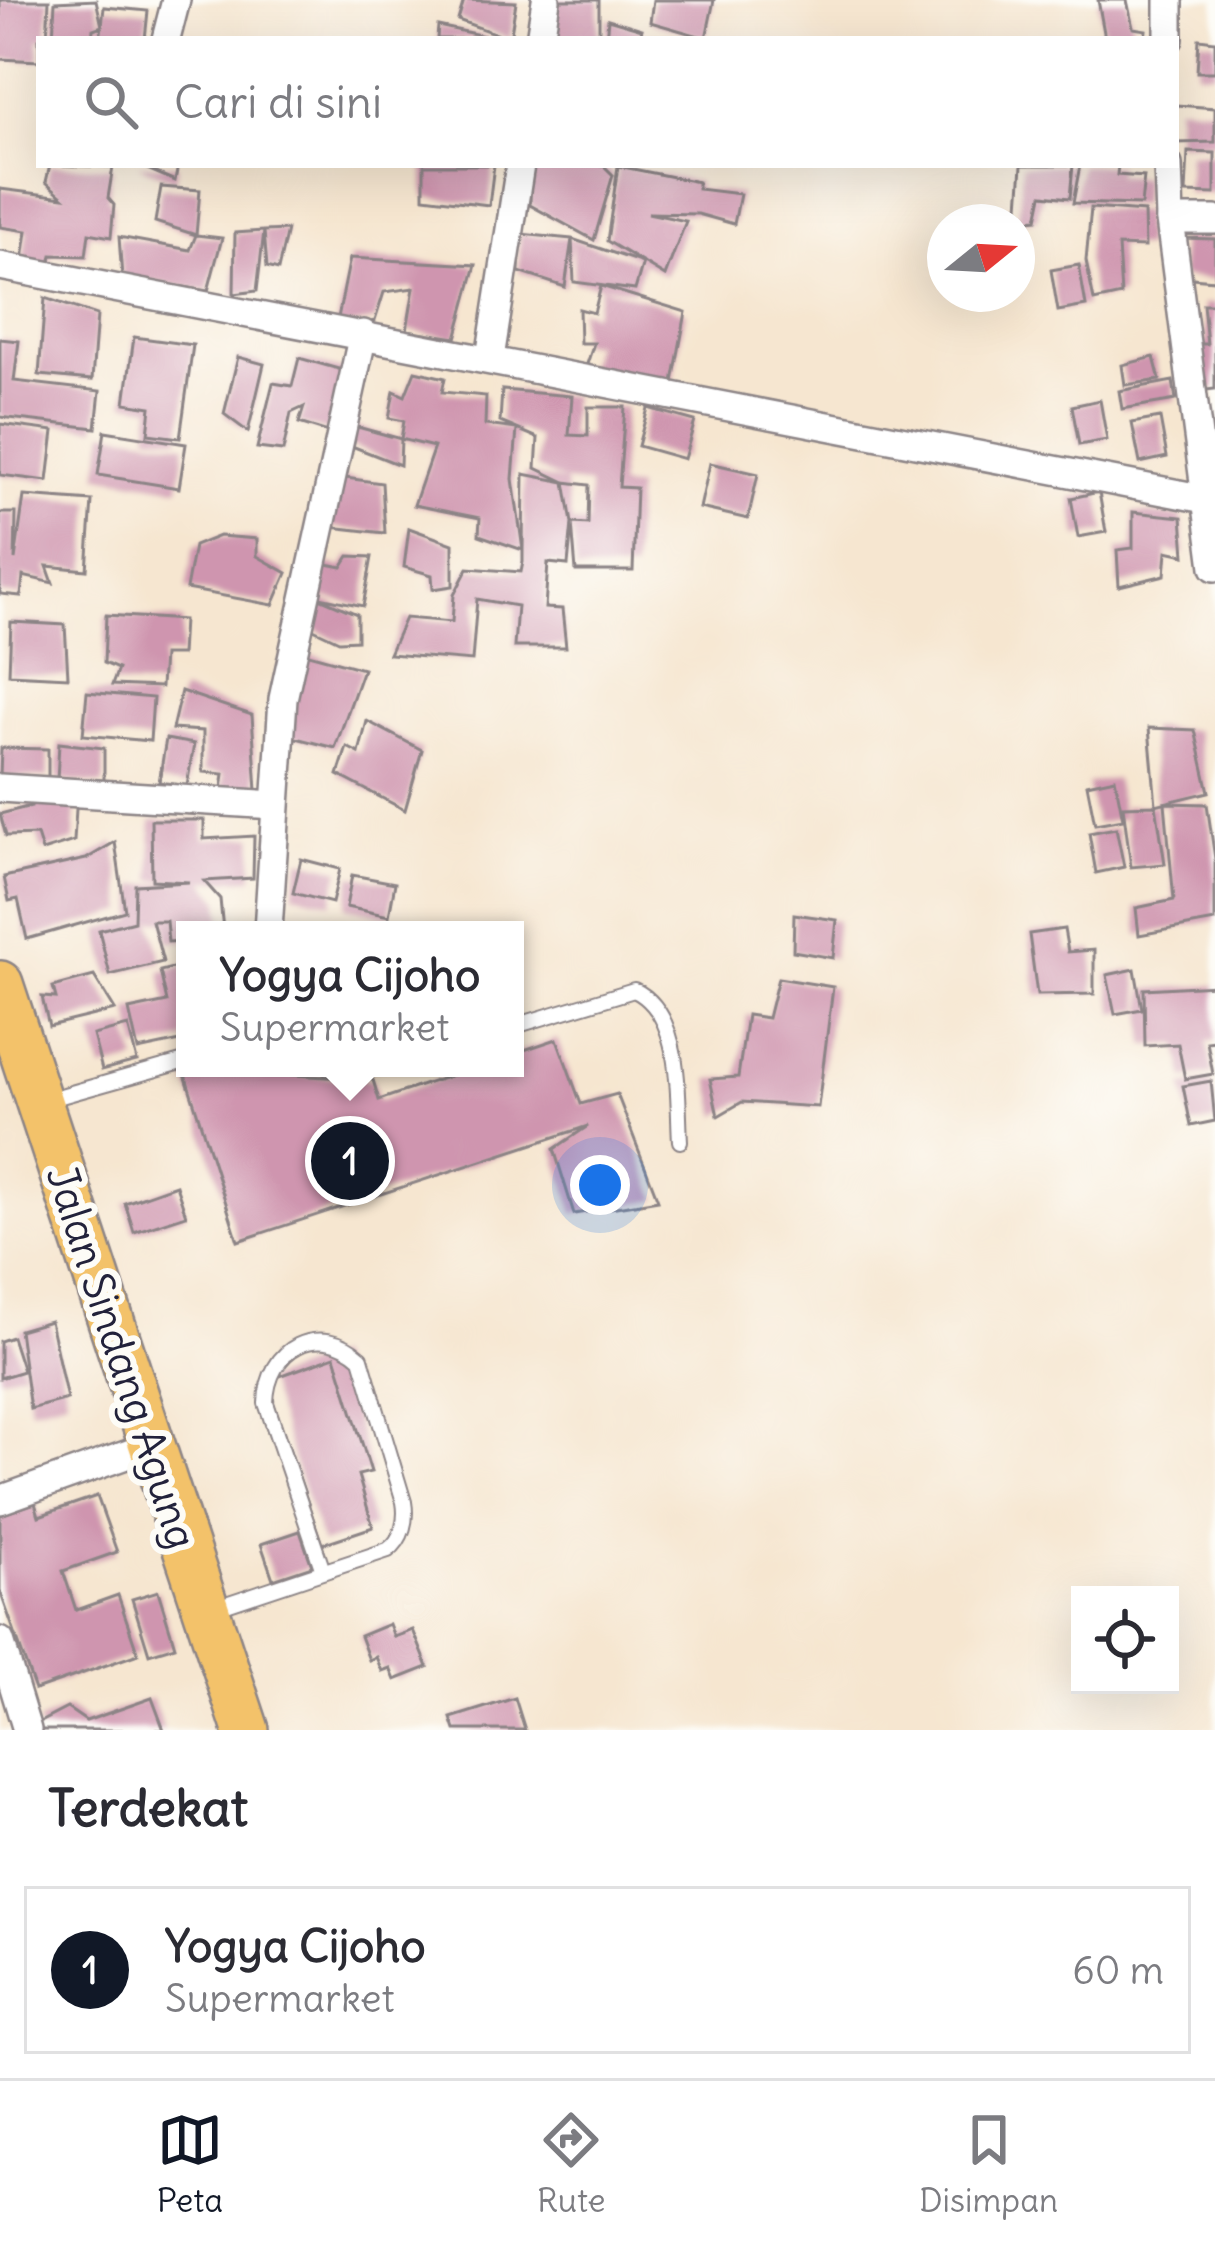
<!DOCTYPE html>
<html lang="id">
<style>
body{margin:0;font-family:Delius,sans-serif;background:#f2f2f3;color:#2b2b33}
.controls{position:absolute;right:36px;bottom:36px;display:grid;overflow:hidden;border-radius:0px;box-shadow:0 12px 48px #0002}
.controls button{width:108px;height:108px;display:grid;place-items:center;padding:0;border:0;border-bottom:3px solid #e1e1e2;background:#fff;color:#2b2b33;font:60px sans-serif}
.compass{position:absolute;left:927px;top:204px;width:108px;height:108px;border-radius:50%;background:#fff;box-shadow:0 12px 48px #0002;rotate:72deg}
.you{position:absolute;left:600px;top:1185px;width:42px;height:42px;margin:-30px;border:9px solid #fff;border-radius:50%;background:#1a73e8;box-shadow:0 0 0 18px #1a73e833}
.badge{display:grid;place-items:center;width:78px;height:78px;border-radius:50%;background:#111827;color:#fff;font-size:39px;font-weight:700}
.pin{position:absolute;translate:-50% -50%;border:6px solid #fff;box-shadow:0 3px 12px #0006}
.popup{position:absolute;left:176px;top:921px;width:348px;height:156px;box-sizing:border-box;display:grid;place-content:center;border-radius:0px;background:#fff;filter:drop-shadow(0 3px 9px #0005);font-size:39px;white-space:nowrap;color:#7c7c81}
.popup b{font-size:45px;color:#2b2b33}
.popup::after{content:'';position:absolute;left:50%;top:100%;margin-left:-24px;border:24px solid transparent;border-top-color:#fff}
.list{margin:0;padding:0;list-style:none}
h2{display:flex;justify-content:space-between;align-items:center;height:156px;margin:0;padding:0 48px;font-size:51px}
h2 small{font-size:39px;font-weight:400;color:#7c7c81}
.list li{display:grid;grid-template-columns:78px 1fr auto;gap:36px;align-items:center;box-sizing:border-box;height:168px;margin:0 24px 24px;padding:0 24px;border:3px solid #e1e1e2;border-radius:0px}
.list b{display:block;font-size:45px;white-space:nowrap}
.list p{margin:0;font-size:39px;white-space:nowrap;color:#7c7c81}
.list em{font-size:39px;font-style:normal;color:#7c7c81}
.icon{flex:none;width:66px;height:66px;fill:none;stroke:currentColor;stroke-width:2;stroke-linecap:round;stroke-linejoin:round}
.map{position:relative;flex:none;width:1215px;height:1730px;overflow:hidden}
.search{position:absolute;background:#fff;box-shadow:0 12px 48px #0002;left:36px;right:36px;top:36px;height:132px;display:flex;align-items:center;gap:30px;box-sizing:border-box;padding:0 42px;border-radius:0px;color:#7c7c81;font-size:45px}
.sheet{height:348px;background:#fff}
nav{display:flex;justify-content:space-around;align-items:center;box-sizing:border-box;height:168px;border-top:3px solid #e1e1e2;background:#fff;font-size:33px;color:#7c7c81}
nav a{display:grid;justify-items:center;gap:6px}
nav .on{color:#111827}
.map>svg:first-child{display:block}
.building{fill:#cf95af}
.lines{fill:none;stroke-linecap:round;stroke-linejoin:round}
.lane-casing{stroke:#8c8486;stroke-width:18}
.street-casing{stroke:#8c8486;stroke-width:32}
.primary-casing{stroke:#8c8486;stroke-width:50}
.lane{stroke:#fff;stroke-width:14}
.street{stroke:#fff;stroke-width:27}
.primary{stroke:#f3c26a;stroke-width:45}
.labels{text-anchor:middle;stroke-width:12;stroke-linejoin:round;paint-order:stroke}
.street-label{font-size:42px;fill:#22223b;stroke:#fdfcf7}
</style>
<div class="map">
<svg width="1215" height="1730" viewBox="0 0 1215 1730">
<rect width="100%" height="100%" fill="#fdfcf7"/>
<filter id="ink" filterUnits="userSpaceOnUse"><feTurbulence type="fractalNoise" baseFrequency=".00833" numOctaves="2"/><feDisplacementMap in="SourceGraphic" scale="24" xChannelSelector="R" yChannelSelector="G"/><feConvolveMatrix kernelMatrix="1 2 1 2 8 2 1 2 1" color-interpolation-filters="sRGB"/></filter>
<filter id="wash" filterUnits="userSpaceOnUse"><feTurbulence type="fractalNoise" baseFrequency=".004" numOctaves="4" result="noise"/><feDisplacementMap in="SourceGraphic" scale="48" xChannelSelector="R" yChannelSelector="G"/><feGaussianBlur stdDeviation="2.7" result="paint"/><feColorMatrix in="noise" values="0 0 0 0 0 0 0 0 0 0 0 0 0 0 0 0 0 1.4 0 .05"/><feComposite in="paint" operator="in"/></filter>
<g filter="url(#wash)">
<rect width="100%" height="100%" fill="#f6e6d0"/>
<g id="blocks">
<!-- building -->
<g class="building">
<polygon points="0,0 49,0 47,39 39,39 39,61 0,59"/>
<polygon points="96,0 102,26 104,7 148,11 145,39 100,39 102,26 93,29 92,39 53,39 55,2"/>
<polygon points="464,0 516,2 510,39 458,20"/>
<polygon points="557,0 599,0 599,39 554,39"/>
<polygon points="653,0 714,0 706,38 650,22"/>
<polygon points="1098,0 1127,0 1133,28 1146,30 1145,39 1105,38"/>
<polygon points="608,19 642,29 639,39 606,39"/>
<polygon points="438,26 489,37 489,39 437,39"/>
<polygon points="1199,39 1215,41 1215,72 1197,72"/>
<polygon points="1176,105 1215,108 1215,142 1176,143"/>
<polygon points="1188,152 1215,153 1215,194 1186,193"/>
<polygon points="50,165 113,167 108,198 114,205 111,237 89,233 86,256 52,255 48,275 23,260 27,231 0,227 0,189 63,197 46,182"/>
<polygon points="138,165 178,165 175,181"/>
<polygon points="424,165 494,165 489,205 424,197"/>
<polygon points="531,165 603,165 613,175 594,240 530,205"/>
<polygon points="1022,165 1073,165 1070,198 1042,195 1037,219 1018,221"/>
<polygon points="1080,165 1118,165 1117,175 1144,177 1141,205 1073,203"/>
<polygon points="618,166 698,182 698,189 740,194 734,224 698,214 648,213 686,221 665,276 607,241"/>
<polygon points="161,187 200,190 196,235 155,222"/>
<polygon points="1091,208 1144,212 1145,247 1118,246 1121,295 1094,301 1086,261"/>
<polygon points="287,230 278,270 267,267 264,231 257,291 234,294 235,233 264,231"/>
<polygon points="520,234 572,239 643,263 635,290 574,282 572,239 565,287 519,272"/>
<polygon points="196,235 222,238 208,291 122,277 119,237 190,250"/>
<polygon points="1180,238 1215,239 1215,280 1181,277"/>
<polygon points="350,258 476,265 456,338 407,330 414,288 384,292 375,321 336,328"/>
<polygon points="1079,265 1086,306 1058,311 1051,270"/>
<polygon points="601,286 686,312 673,382 583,376 594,343 580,343 579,309 594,313"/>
<polygon points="45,298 97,315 92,380 39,375"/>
<polygon points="1203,304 1215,304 1215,389 1197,391 1194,344 1207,344"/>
<polygon points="134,337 193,345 180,438 148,434 151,407 125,403"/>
<polygon points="0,339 19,341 14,381 100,391 96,428 0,417"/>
<polygon points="238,357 264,364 248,432 224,414"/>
<polygon points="1154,357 1160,380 1125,385 1122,365"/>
<polygon points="299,358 346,371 328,432 299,423 304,407 291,413 283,451 257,448 273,383 292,386"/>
<polygon points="415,371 445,378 442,392 486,396 485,425 517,429 500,422 502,390 572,396 569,435 588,436 588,407 625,407 619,487 636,488 633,571 576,571 572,523 588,524 589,485 565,482 536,468 538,438 517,429 513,479 523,550 524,474 565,482 572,523 568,565 548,563 545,608 562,609 566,647 514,647 517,606 477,599 472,661 389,654 405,618 452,622 454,595 468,568 521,572 523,562 523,550 479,535 480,518 414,505 434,447 401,439 404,421 389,418 394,391 405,396"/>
<polygon points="1173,381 1176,400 1122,409 1119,391"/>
<polygon points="1100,400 1107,440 1079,445 1072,406"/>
<polygon points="648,408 695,421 684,459 638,446"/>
<polygon points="1160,418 1167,457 1140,463 1132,423"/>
<polygon points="343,423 401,439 400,465 339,441"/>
<polygon points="0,424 54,431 48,481 0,475"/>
<polygon points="105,431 186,444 179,488 98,475"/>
<polygon points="710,463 758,474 748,519 700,508"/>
<polygon points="331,476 382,483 385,533 321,526"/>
<polygon points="1099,492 1106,532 1078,537 1071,498"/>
<polygon points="24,496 92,501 87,570 47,566 53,583 23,576 21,596 0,594 0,513 16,513 15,560"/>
<polygon points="1133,512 1182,517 1185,555 1167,551 1165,575 1119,586 1117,550 1133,548"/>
<polygon points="409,528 453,544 453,586 433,589 432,575 404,567"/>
<polygon points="219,536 257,539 257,556 287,573 273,605 186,589 194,546"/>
<polygon points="349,556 372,557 363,606 315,596 357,614 357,640 339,641 307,626 322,563 342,567"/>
<polygon points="106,615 183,620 181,655 163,655 161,687 112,685 118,669 104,663"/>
<polygon points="11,622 65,625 68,677 9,674"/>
<polygon points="294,650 363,669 335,748 280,734"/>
<polygon points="181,691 252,715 257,791 222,789 224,774 203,772 203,731 172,729"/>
<polygon points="87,692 153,698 150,741 83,735"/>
<polygon points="367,721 422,750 405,810 338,775 347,747 359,753"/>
<polygon points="1149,728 1195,730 1209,792 1156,805"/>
<polygon points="166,739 194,744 187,786 159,782"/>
<polygon points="59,743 104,748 104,785 57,780"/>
<polygon points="1,748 48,749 48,778 0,777"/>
<polygon points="1115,778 1123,819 1095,824 1087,784"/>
<polygon points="30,790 77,793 74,841 42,851 37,835 6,836 0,814 31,806"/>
<polygon points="1165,803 1207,804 1215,859 1215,921 1139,935 1136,908 1174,900"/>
<polygon points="1156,805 1165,864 1131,867 1123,806"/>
<polygon points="151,820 204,820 204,839 254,836 253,878 204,881 220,899 223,930 185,930 185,941 168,942 166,921 152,921 163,962 110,975 99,930 134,921 135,885 189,882 152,880"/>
<polygon points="1116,828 1124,867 1096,873 1089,833"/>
<polygon points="115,842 125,911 27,939 18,899 9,901 4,877 86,859"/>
<polygon points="301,859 340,869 332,903 293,893"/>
<polygon points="352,875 395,883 389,916 346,907"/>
<polygon points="794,914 837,920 833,958 793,951"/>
<polygon points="1064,929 1068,952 1094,950 1094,994 1037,995 1029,934"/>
<polygon points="185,965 185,1040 138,1050 129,1010 167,1002 160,971"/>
<polygon points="1135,969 1142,1009 1115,1014 1107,975"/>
<polygon points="94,976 115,1010 49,1026 42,997 56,998 53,987"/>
<polygon points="778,978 833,987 818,1107 742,1102 718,1116 710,1079 738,1077 747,1015 768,1018"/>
<polygon points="1215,985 1215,1041 1207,1042 1213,1074 1185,1079 1178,1044 1145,1046 1144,989"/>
<polygon points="128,1026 137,1061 102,1070 93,1035"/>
<polygon points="557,1039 581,1104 617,1094 658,1200 574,1214 554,1149 588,1126 238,1241 183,1068 373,1080 379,1100 473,1068 515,1068 515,1053"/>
<polygon points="1211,1081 1215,1121 1191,1126 1183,1086"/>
<polygon points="176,1185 186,1215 134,1232 125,1203"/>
<polygon points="50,1321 67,1399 30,1409 19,1330"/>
<polygon points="12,1337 23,1371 0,1378 0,1341"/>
<polygon points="335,1356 371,1472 358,1475 373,1527 322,1544 266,1381"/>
<polygon points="97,1496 117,1552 63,1571 76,1610 118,1595 138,1654 35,1690 0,1591 0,1515 35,1503 39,1516"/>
<polygon points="300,1531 312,1566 273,1579 261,1544"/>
<polygon points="158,1591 175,1646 149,1654 132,1599"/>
<polygon points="389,1624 394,1637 413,1630 428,1667 395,1680 390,1668 382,1671 376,1657 369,1660 360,1636"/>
<polygon points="152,1698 164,1730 40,1730 38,1723 67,1708 86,1721"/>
<polygon points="515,1698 525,1730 455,1730 451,1718"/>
</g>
</g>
</g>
<g filter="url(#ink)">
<use href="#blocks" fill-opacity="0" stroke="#8c8486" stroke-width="3"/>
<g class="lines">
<defs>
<g id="lane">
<path d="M515 1026 634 990C683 1013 677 1096 680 1141"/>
<polyline points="328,1068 374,1068"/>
<polyline points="43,1101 185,1061"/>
<path d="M211 1609 388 1550C403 1539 407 1519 404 1502L361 1358C319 1320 267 1348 266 1403L323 1571"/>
</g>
<g id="street">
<polyline points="166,39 176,0"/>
<polyline points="540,39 546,0"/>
<polyline points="1169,39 1169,0"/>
<polyline points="1168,165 1170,220 1215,567"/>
<polyline points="1170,220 1215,220"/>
<polyline points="0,266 1205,499"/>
<polyline points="490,358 520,165"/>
<polyline points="0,788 275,805"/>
<polyline points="268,930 283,699 363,334"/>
<polyline points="0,1500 151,1446"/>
<polyline points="0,1641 27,1730"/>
</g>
<polyline id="primary" points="0,984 246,1730"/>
</defs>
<!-- lane casing -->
<use href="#lane" class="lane-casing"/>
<!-- street casing -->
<use href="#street" class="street-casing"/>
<!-- primary casing -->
<use href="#primary" class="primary-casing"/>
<!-- lane -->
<use href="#lane" class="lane"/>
<!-- street -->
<use href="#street" class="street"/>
<!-- primary -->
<use href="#primary" class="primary"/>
</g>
</g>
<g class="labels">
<!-- street labels -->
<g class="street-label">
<text transform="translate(122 1357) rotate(72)" y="15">Jalan Sindang Agung</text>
</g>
</g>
</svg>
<div class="controls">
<button><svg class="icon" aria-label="locate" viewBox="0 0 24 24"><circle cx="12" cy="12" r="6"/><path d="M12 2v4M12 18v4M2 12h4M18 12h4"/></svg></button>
</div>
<svg class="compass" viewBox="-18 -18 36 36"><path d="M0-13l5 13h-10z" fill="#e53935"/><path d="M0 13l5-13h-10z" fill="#7c7c81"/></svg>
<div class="you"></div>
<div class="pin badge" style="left:350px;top:1161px">1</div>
<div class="popup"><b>Yogya Cijoho</b>Supermarket</div>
<div class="search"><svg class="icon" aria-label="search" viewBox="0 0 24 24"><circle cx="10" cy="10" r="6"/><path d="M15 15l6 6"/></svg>Cari di sini</div>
</div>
<section class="sheet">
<h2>Terdekat<small></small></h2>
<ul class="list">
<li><span class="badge">1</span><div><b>Yogya Cijoho</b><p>Supermarket</p></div><em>60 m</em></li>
</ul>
</section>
<nav>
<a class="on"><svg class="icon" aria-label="map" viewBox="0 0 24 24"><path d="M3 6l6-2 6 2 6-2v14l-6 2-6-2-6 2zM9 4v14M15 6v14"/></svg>Peta</a>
<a><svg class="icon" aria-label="directions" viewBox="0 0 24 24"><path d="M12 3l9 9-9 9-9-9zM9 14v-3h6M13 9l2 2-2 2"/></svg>Rute</a>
<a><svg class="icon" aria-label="saved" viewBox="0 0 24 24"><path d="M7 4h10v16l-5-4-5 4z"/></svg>Disimpan</a>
</nav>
